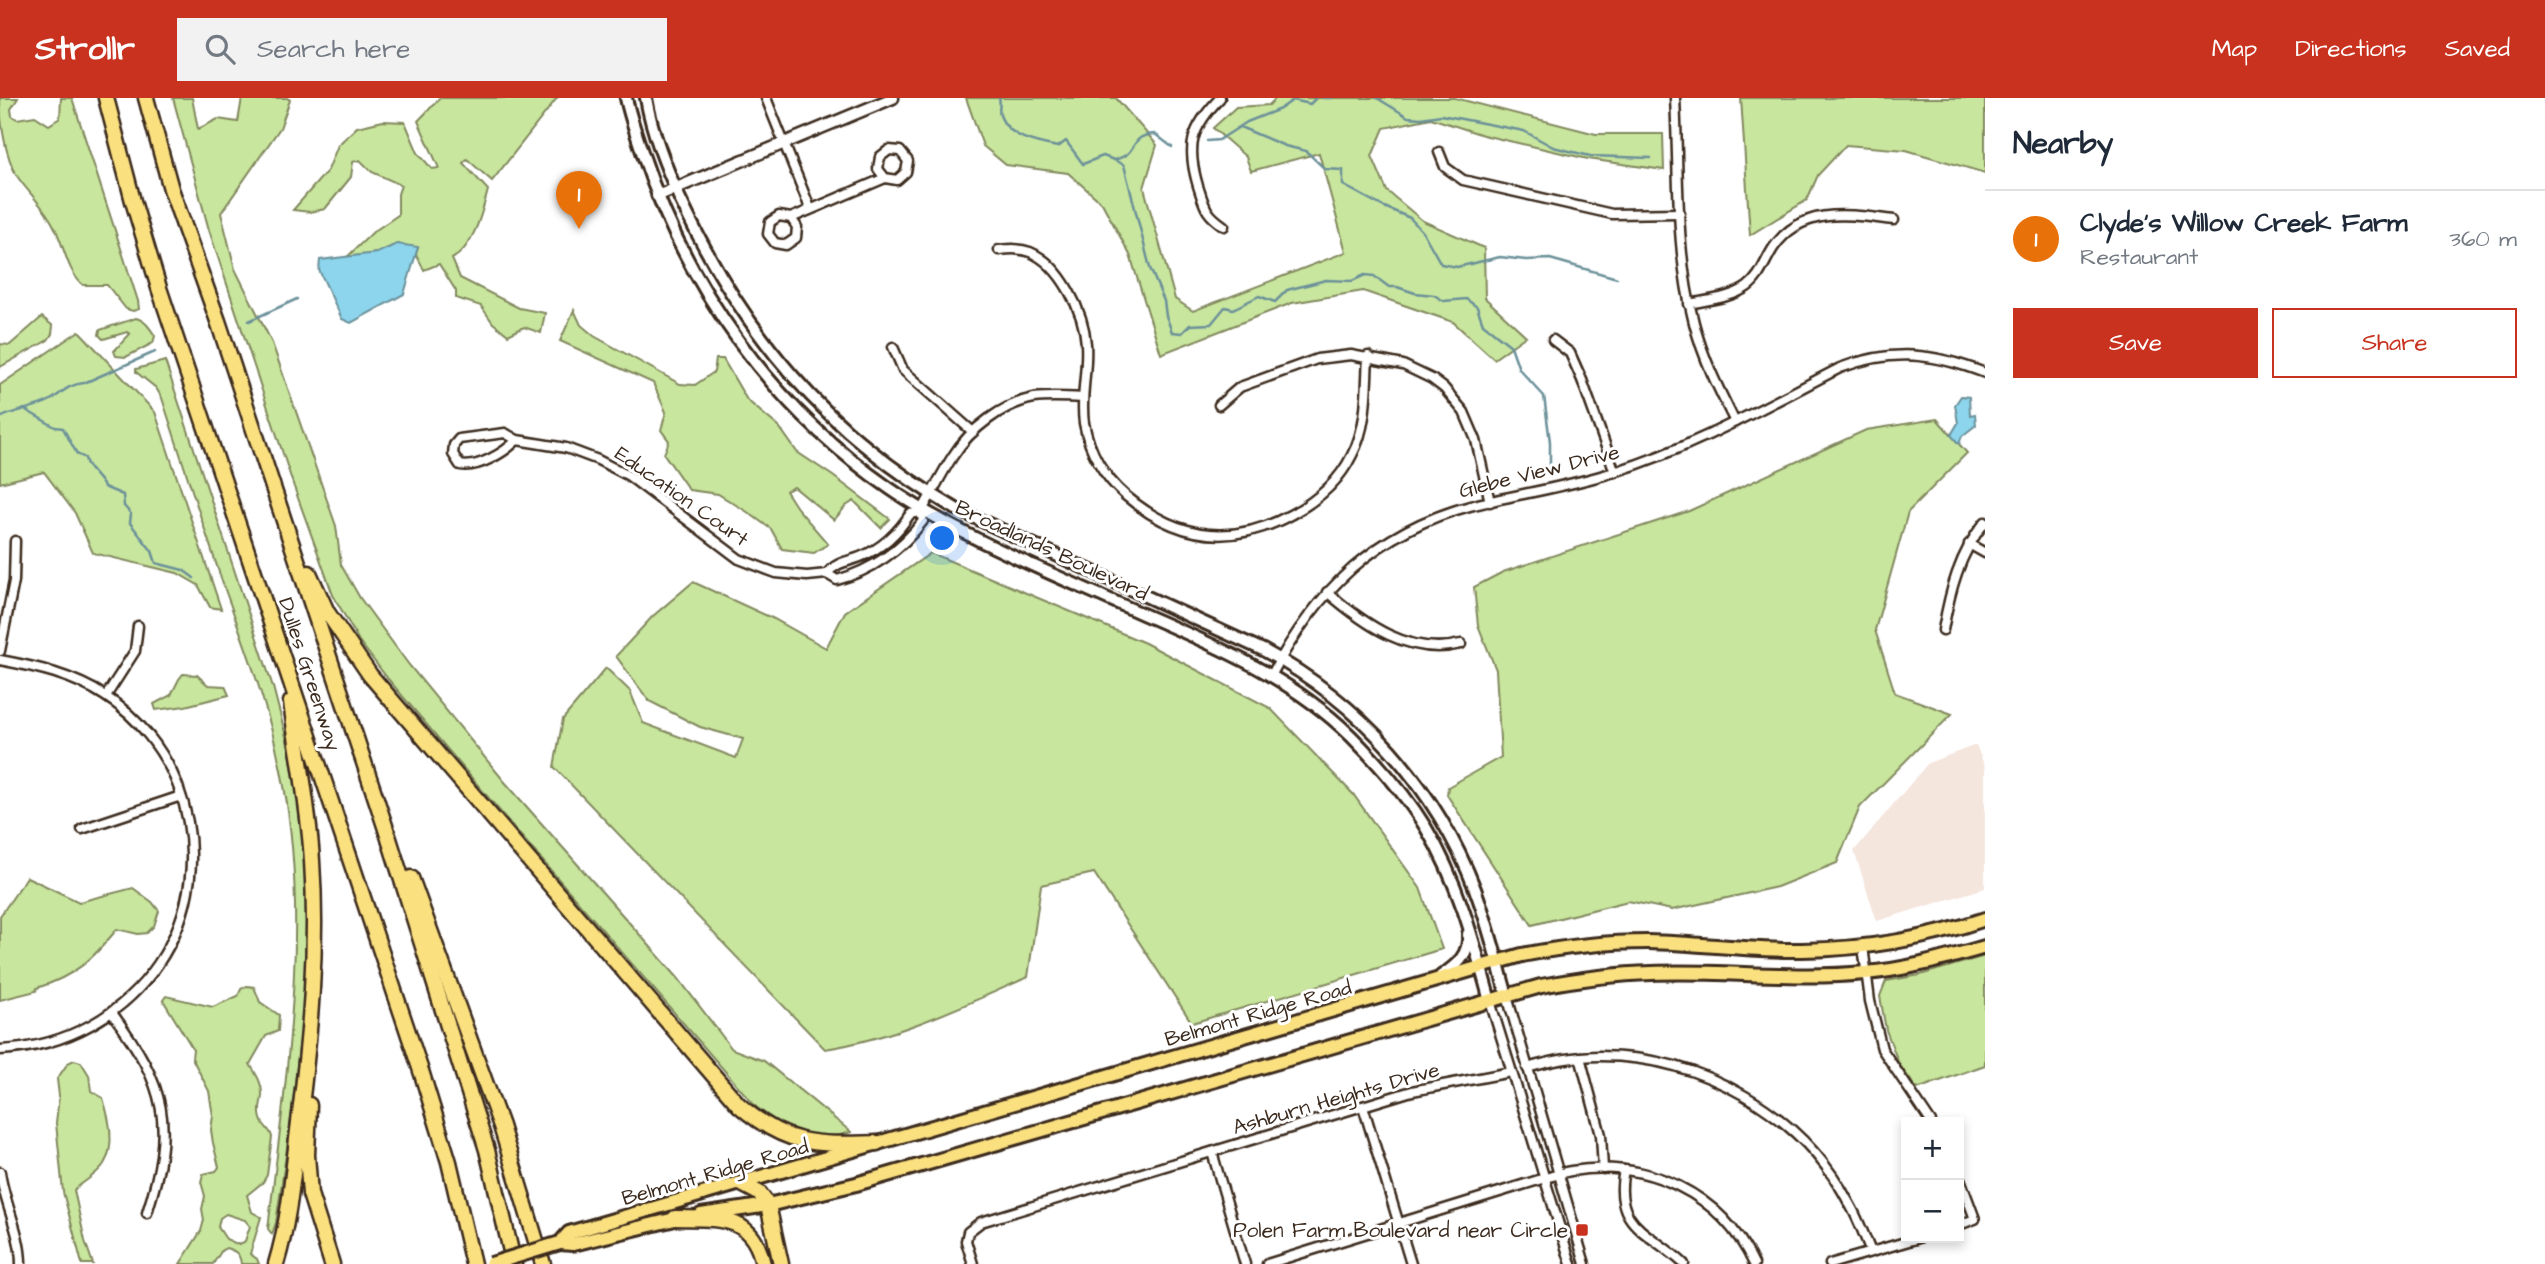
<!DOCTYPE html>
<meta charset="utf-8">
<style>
body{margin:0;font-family:"Architects Daughter",sans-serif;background:#f2f2f3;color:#1f2937}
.controls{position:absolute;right:21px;bottom:21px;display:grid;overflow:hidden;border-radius:0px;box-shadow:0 4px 10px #0003}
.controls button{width:63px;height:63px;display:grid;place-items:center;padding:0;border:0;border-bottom:2px solid #e0e1e3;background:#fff;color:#1f2937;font:35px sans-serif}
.you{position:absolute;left:943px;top:441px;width:24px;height:24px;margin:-18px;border:5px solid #fff;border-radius:50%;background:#1a73e8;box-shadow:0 0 0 10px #1a73e833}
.badge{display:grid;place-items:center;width:46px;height:46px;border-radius:50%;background:#c8321e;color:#fff;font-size:23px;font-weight:700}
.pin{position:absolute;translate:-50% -58px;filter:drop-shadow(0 2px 4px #0008)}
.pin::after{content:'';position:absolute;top:37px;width:24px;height:21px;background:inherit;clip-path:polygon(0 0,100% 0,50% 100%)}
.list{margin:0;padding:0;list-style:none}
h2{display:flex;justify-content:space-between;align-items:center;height:91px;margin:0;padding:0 28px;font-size:30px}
h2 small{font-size:23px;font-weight:400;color:#747a83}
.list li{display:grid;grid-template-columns:46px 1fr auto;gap:21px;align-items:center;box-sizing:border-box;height:98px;padding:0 28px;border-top:2px solid #e0e1e3}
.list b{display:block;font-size:26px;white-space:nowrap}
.list p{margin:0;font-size:23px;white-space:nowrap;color:#747a83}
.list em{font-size:23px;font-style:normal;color:#747a83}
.actions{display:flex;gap:14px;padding:21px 28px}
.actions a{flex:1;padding:16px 0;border:2px solid #c8321e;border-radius:0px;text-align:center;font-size:24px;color:#c8321e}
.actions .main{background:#c8321e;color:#fff}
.icon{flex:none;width:38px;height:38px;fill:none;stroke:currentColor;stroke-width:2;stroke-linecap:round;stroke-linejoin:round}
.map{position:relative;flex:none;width:1985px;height:1166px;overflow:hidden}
header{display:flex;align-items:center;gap:42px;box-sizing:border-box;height:98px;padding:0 35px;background:#c8321e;color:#fff}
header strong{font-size:33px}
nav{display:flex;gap:38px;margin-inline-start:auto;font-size:24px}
.search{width:490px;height:63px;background:#f2f2f3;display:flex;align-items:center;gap:18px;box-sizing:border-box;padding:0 24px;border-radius:0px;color:#747a83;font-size:26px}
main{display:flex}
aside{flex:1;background:#fff}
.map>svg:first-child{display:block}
.built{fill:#f4e5dd}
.green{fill:#c8e69d;stroke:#82885e;stroke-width:2;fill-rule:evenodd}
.water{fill:#8cd5ed;stroke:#6c919a;stroke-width:2}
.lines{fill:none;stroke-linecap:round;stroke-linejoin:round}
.stream{stroke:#6c919a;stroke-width:2.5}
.minor-casing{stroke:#3b2a1e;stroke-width:13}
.tertiary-casing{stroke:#3b2a1e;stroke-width:15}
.secondary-casing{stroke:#3b2a1e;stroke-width:16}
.primary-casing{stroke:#3b2a1e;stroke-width:18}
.motorway-casing{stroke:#3b2a1e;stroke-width:19}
.minor{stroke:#fff;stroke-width:8}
.tertiary{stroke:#fff;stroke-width:10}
.secondary{stroke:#fff;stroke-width:10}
.primary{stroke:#fbe080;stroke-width:12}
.motorway{stroke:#fbe080;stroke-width:14}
.primary-bridge-casing{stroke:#3b2a1e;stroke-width:18;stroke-linecap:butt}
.primary-bridge{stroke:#fbe080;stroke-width:12}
.poi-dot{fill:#c8321e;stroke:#fff;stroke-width:2.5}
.labels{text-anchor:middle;stroke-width:6;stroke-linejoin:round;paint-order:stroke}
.street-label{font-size:21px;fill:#3b2a1e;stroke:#fff}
.poi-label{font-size:21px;fill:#3b2a1e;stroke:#fff;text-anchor:end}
</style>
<header>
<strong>Strollr</strong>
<div class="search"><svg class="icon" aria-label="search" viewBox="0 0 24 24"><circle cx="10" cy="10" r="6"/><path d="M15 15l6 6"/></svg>Search here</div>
<nav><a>Map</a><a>Directions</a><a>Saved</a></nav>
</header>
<main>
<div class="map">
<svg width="1985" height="1166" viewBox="0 0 1985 1166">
<rect width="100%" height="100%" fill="#fff"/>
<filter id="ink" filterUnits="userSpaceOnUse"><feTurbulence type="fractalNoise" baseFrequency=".0143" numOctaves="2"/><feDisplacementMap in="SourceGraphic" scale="14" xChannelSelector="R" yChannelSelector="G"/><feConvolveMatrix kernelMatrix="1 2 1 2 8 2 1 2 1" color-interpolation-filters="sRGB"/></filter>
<g filter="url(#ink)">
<!-- built -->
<polygon class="built" points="1976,647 1985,669 1985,790 1877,823 1854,753 1928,665"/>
<!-- green -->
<g class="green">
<path d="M0 0H18L11 11 12 18 17 21 35 18 49 27 60 20 61 0H72L138 203 139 211 133 213 126 211 107 187H83C68 175 64 148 55 130 46 110 29 96 17 78 5 58 0 23 0 0Z"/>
<polygon points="173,0 192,0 198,31 218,21 238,24 242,0 287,0 290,2 280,30 221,115 235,171 272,245 336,428 341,467 360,500 409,567 504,683 678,880 732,951 764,963 851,1034 822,1042 790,1033 756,1009 515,731 388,581 359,543 333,497 294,389 209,132"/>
<path d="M440 0H557L492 83 467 61 463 65 488 92C482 114 474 149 452 161L460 180 519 210 545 215 541 235 524 229 508 237 493 225 481 208 456 200V193L439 166 424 172 416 156 418 150 397 146 377 155 347 159 373 134 398 117V96L401 87 372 74 360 62 353 64 351 79 325 111 310 114 293 112 328 72 338 47 357 29 383 23 405 24 418 55 432 71 439 70 418 23Z"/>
<polygon points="966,0 1116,0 1157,47 1144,90 1175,201 1193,213 1346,154 1319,55 1251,73 1246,59 1213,30 1236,9 1269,7 1276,0 1455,0 1596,36 1663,36 1664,72 1588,61 1483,37 1431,20 1384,30 1372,58 1387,93 1423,123 1484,150 1485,200 1526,238 1494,261 1453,224 1363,193 1292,205 1161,256 1130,157 1102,105 1068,75 1006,67 983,48"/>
<polygon points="1741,0 1985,0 1985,75 1906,52 1846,47 1818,77 1807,102 1750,137"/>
<polygon points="574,212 581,227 594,238 680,286 695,287 714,274 716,261 723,261 747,302 780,330 797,354 833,378 890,421 881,430 854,403 846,408 834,422 794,389 786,393 797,410 828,446 814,455 782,451 771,431 746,413 718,396 689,392 664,356 669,343 661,332 666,314 653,285 560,243"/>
<polygon points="42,219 53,228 52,236 48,242 0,269 0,246 10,247"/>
<path d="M136 220C145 222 150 230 155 238L153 245 126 259 116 258 114 253 130 236 127 234 103 241 99 237 100 232Z"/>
<polygon points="79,233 155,314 221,511 210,509 198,487 177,475 93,455 75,415 44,374 0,385 0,287"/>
<path d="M165 263 273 589 290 654 300 710 307 780 309 862 290 1030 276 1125 272 1136 268 1131C285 988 310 831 284 688 272 618 247 553 223 486 202 424 182 362 162 300L156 290 136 274V271Z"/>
<polygon points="1937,321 1967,355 1908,414 1875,532 1895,595 1952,616 1860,709 1837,765 1777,789 1672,812 1628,803 1532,827 1447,697 1448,689 1501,659 1496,572 1478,527 1474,489 1503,474 1689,413 1866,332"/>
<path d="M931 455 1145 545 1270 610 1353 696 1420 790 1442 851 1192 925 1094 775 1041 787 1028 879C963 908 896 940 825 951L554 669 563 621 606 570 630 593 643 625 736 660 743 641 700 629 649 603 616 558 653 518 693 484 774 521 826 550 845 514Z"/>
<polygon points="183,576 197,577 208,587 225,588 229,597 185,608 156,612 154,606 171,597 179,581"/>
<path d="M27 779 79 804 133 790 152 804 159 813 154 828 147 835 138 836 117 831C92 862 75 878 37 890L36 893 0 902V818Z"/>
<polygon points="1985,858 1985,967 1917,991 1899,966 1886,932 1880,898 1886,883 1920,877"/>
<path d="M247 888 254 889 260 904 279 917 278 933 266 938 250 966C256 976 263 986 262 998 261 1006 258 1012 261 1021 263 1029 270 1030 272 1039L267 1077 263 1084 247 1097 252 1114 261 1119 250 1156 257 1161 259 1166H241C240 1156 236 1153 226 1150L222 1152 213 1166H180L201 1133 204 1122 202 1111 205 1098 201 1084 203 1076 216 1073 219 1069 213 1045 211 1032 213 1018 209 993 192 960 193 951 163 902 166 898 213 909 238 898 241 891ZM226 1116 245 1122 250 1128 245 1143 239 1147 226 1141 218 1129 220 1120Z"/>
<path d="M74 962 81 964 89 977 91 993 103 1000C109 1020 116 1047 104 1066 98 1076 83 1084 74 1092L85 1143 93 1166H82L63 1094 56 1025 59 998 57 981 68 965Z"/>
</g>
<!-- water -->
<g class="water">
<polygon points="397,146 418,149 404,196 351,225 342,221 319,172 320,162 377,155"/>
<polygon points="1961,298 1969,299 1970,317 1975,316 1976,327 1962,338 1959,346 1951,337 1958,325 1955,307"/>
</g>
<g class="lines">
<!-- stream -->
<g class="stream">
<path d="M999 0C1001 6 998 11 1000 17 1008 40 1037 45 1058 49L1066 43 1083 66 1103 58 1114 62C1115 62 1125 58 1126 57 1138 47 1132 38 1155 36L1172 49"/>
<polyline points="1323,0 1332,0"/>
<polyline points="1377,0 1408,19 1421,20 1441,17 1524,33 1553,49 1590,58 1651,60"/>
<polyline points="1240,29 1285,48 1306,53 1325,71 1343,72 1343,87 1382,108 1410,120 1423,134 1441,166 1457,169 1500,159 1526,162 1550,161 1617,180"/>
<polyline points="1207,43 1219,42 1247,24 1280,11 1293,2 1310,6 1316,0"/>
<polyline points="1114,62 1124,67 1150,170 1164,203 1166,218 1172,234 1182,235 1190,227 1211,226 1225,209 1233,211 1259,198 1275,204 1287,192 1326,182 1352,183 1365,177 1374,178 1389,189 1397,189 1415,195 1434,197 1444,203 1466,201 1477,209 1483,226 1511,248 1519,271 1544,298 1550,344 1550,367"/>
<polyline points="249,223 297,201"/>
<path d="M24 311 55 329 63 330 77 356 85 360C86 371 100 379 104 389L123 397 124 408 131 416 130 425 152 453 156 465 183 472 194 480"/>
<path d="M0 320C15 312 33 311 49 303 63 295 66 287 84 285L155 254"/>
</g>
<defs>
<g id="minor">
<polyline points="766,0 810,110"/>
<path d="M1220 0C1191 30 1186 48 1198 88 1205 109 1205 115 1224 128"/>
<path d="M1675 0C1679 74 1675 152 1694 225 1703 260 1719 292 1735 324"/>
<polyline points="1439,54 1445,69 1463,82 1612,116 1680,115"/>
<polyline points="791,120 797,129 796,140 786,147 775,145 768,136 770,124 779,118 791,120 885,80 897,82 906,74 908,63 900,53 889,52 880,59 878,71 885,80"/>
<path d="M999 152C1010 151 1020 150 1030 154 1061 167 1084 214 1086 246 1088 272 1080 299 1084 325 1089 353 1104 379 1126 398 1178 442 1233 449 1292 416 1318 402 1339 384 1352 357 1368 327 1366 292 1368 258"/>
<path d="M1689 206C1708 202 1731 200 1747 189 1761 179 1765 162 1774 149 1803 107 1851 117 1894 122"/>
<polyline points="1553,242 1570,255 1582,282 1615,374"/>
<polyline points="893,249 903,272 973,334"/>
<polyline points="1219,307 1240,289 1317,261 1351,257 1403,267 1432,281 1444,290 1464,314 1476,342 1490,404"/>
<path d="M517 342C505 354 478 371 460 367L453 356 454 347 459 341 505 335 517 342 566 350 598 362 629 378 739 461 776 475 807 478 827 476"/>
<path d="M921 414 923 423C900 453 873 472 837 482L827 476C836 464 847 464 860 459 881 451 899 434 910 416Z"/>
<path d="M921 414C932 396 941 376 953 358 970 331 1003 306 1034 300 1050 298 1067 299 1083 300"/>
<polyline points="1969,446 1985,455"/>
<path d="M1327 494C1364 526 1410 559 1461 546"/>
<path d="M1943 532C1950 493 1959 456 1985 424"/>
<polyline points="0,553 14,483 15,443"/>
<path d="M0 562C37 569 73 577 105 598 138 619 164 652 178 688 226 817 136 946 0 952"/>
<path d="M1271 578C1316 493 1376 433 1470 408 1518 396 1567 389 1614 374 1694 349 1766 308 1840 270 1893 250 1933 255 1985 275"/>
<polyline points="106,598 135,553 138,528"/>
<polyline points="82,731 181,698"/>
<polyline points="1863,848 1870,903 1882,951 1931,1024"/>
<polyline points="1507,898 1585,1166"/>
<polyline points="1490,903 1571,1166"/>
<path d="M112 915C167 989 175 1027 147 1115"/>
<polyline points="1580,959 1601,1037 1603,1071"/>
<path d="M1527 970C1551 963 1575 958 1600 958 1701 958 1802 1015 1849 1105 1858 1120 1864 1137 1871 1154"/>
<polyline points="1363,1008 1411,1166"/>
<polyline points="1212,1054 1245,1166"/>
<path d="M1624 1072C1612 1130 1651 1134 1684 1166"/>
<path d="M0 1074C4 1105 21 1135 21 1166"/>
<polyline points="1959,1078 1975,1121 1959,1127"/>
<polyline points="973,1166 966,1143 968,1134 981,1124 1412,993 1511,974"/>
<path d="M1267 1166 1545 1080C1554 1078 1563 1074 1571 1073 1648 1061 1721 1095 1754 1166"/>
<polyline points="1830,1166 1919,1140"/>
</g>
<polyline id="tertiary" points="657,98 893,0"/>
<g id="secondary">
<path d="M626 0C630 19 637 38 643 57 687 190 773 310 889 390 952 434 1036 469 1106 500 1192 538 1283 571 1351 638 1379 666 1406 697 1426 730 1458 783 1474 844 1490 903"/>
<path d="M646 0C652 35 666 69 680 101 744 237 826 335 956 411L1263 552C1360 604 1435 688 1475 791 1488 825 1497 863 1507 898"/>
<path d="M1441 878C1456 868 1470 857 1468 836"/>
</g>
<g id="primary">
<path d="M701 1117 768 1107 856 1086 1541 888C1578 881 1615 876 1652 875 1723 872 1794 882 1865 875 1906 872 1946 860 1985 849"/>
<path d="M560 1145 569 1135 1522 857C1563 849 1606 844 1648 844 1700 845 1751 853 1802 852 1864 851 1927 841 1985 821"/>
<polyline points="560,1145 573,1146 683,1119"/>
</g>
<g id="motorway">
<polyline points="106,0 133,103 159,190 422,976 449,1064 473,1166"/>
<polyline points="146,0 171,91 218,223 385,728 487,1052 514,1166"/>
<path d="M309 475 327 514 370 577 739 1007C787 1049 817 1047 877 1045"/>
<polyline points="411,780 501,1028 543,1166"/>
<polyline points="309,1007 307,1057 310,1096 332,1166"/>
<polyline points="742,1086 759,1095 768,1107 781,1166"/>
<path d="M675 1120C716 1121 753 1115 763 1166"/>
<path d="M276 1166C290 1120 293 1072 299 1024 310 936 318 851 312 763 309 709 298 657 291 604"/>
</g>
</defs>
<!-- minor casing -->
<use href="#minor" class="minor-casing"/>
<!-- tertiary casing -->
<use href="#tertiary" class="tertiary-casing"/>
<!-- secondary casing -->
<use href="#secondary" class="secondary-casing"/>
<!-- primary casing -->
<use href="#primary" class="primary-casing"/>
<!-- motorway casing -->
<use href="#motorway" class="motorway-casing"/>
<!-- minor -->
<use href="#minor" class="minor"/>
<!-- tertiary -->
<use href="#tertiary" class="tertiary"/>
<!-- secondary -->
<use href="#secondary" class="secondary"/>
<!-- primary -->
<use href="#primary" class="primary"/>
<!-- motorway -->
<use href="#motorway" class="motorway"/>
<defs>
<polyline id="primary-bridge" points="491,1166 560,1145"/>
</defs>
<!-- primary-bridge casing -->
<use href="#primary-bridge" class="primary-bridge-casing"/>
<!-- primary-bridge -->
<use href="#primary-bridge" class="primary-bridge"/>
</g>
</g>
<!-- markers -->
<rect class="poi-dot" x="1575" y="1125" width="14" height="14" rx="3.5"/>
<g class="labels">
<!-- street labels -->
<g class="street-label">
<text transform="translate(1539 373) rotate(-14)" y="7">Glebe View Drive</text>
<text transform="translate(682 398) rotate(35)" y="7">Education Court</text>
<text transform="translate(1052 452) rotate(25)" y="7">Broadlands Boulevard</text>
<text transform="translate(310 576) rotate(72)" y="7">Dulles Greenway</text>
<text transform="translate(1258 915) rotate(-16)" y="7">Belmont Ridge Road</text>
<text transform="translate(1336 1000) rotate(-16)" y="7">Ashburn Heights Drive</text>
<text transform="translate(715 1074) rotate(-16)" y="7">Belmont Ridge Road</text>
</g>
<!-- poi labels -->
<g class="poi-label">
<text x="1568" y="1139">Polen Farm Boulevard near Circle</text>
</g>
</g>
</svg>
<div class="controls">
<button>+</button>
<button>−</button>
</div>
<div class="you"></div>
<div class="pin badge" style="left:579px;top:131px;background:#e8710a">1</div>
</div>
<aside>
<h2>Nearby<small></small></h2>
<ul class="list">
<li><span class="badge" style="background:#e8710a">1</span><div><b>Clyde's Willow Creek Farm</b><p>Restaurant</p></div><em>360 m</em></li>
</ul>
<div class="actions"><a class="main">Save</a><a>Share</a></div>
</aside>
</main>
